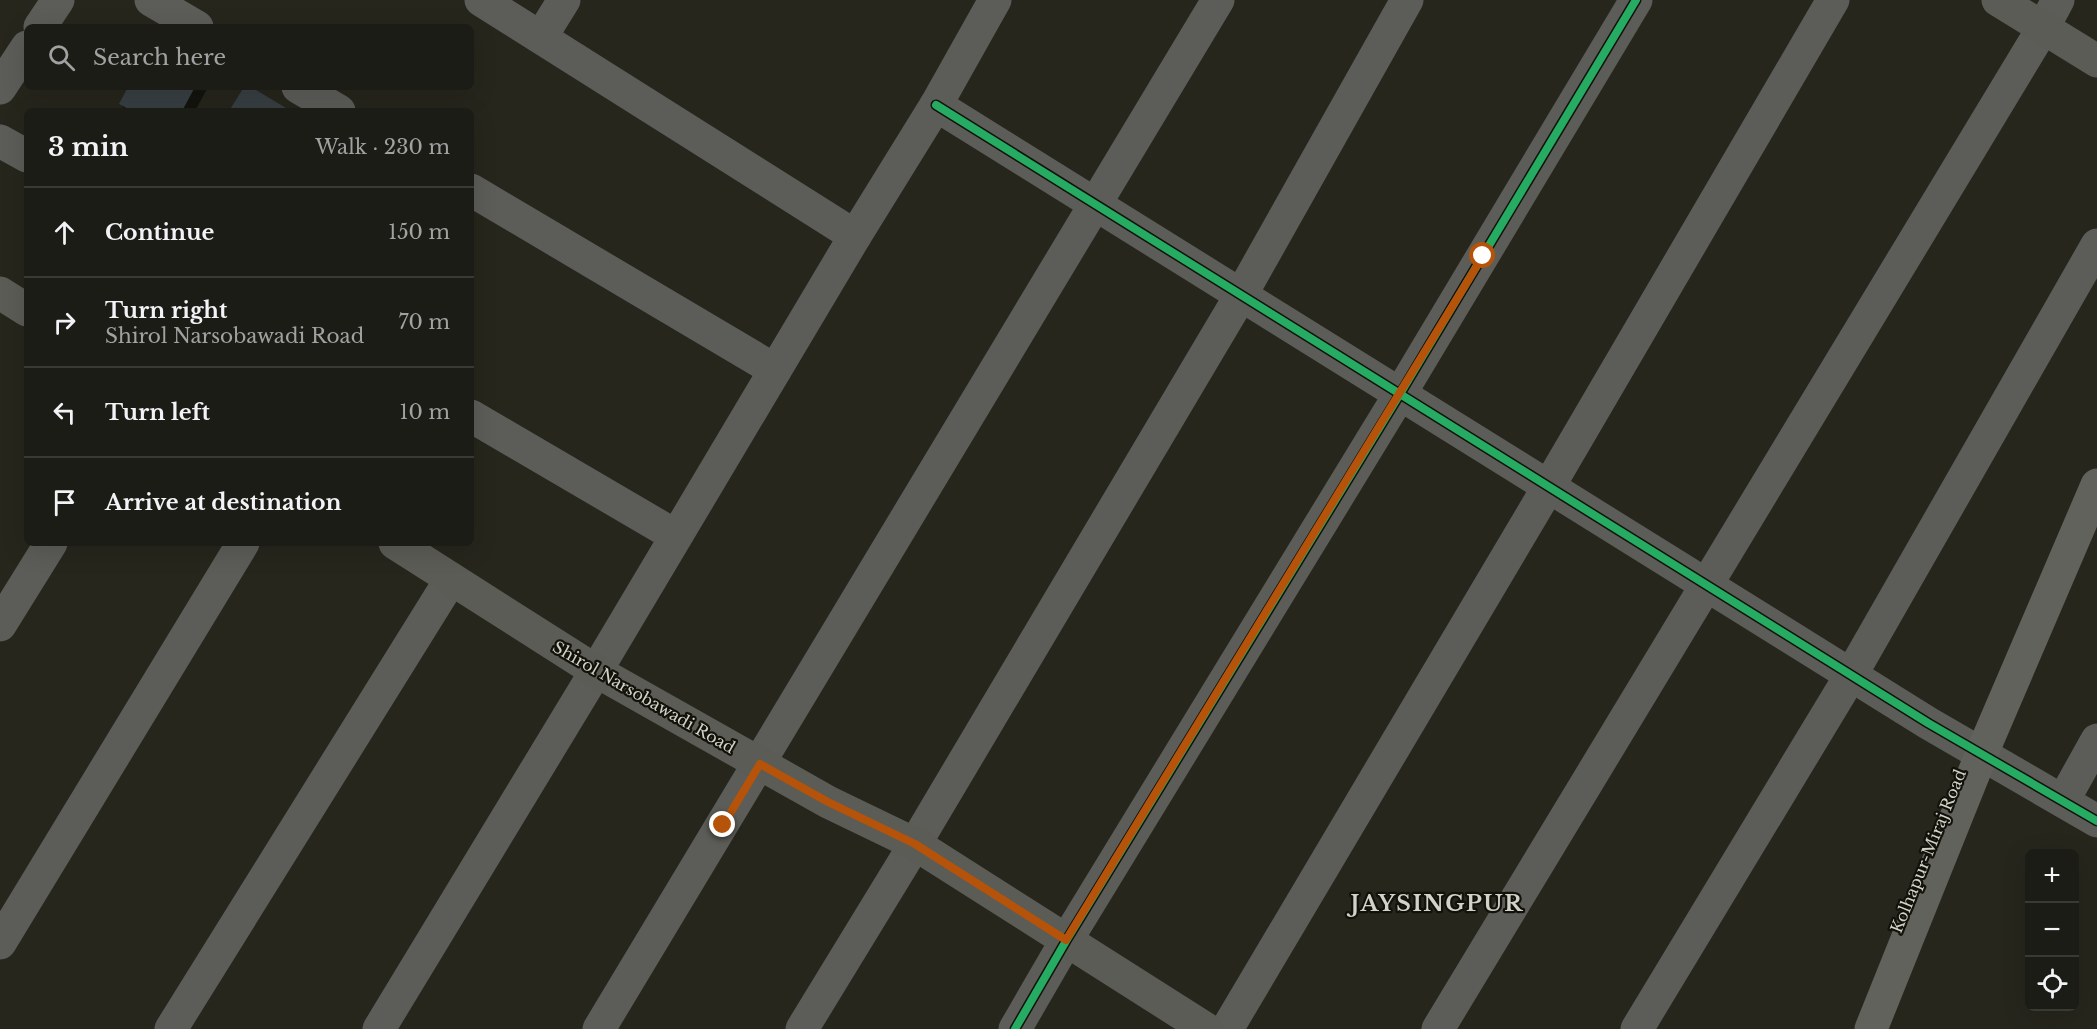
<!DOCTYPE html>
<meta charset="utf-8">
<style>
body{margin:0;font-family:"Libre Baskerville",serif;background:#292923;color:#f1f3f6}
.controls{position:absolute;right:18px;bottom:18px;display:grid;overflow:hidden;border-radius:9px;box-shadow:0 6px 24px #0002}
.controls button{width:54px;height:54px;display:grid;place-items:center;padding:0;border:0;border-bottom:2px solid #3a3a35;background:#1c1c16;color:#f1f3f6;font:30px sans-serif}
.stop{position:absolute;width:18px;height:18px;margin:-14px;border:4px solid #b45309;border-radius:50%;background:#fff}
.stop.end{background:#b45309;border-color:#fff;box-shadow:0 2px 6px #0008}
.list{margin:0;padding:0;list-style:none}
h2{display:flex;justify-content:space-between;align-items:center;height:78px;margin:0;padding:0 24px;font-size:26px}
h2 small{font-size:20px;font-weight:400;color:#a0a1a1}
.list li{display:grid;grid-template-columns:39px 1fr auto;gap:18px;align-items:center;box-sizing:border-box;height:90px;padding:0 24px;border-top:2px solid #3a3a35}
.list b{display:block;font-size:22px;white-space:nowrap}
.list p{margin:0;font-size:20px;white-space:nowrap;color:#a0a1a1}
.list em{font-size:20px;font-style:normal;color:#a0a1a1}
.icon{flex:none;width:33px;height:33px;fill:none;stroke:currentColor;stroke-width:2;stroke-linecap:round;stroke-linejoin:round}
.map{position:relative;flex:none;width:2097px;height:1029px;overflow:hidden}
.search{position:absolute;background:#1c1c16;box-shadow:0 6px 24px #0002;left:24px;top:24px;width:450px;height:66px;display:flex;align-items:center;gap:15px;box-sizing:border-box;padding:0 21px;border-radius:9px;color:#a0a1a1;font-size:22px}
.panel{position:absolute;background:#1c1c16;box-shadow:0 6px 24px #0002;left:24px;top:108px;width:450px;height:438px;border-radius:9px}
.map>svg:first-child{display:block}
.shadow{fill:#0007}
.building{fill:#383f43}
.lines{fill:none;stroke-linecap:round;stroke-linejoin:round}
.minor{stroke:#5c5c58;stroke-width:33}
.major{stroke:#5c5c56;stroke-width:33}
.highway{stroke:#62625c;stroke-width:33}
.cycleway-casing{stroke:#12120b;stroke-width:11}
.cycleway{stroke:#26ab63;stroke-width:8}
.route{stroke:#b45309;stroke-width:8}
.labels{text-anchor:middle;stroke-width:4.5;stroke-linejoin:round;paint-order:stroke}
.street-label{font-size:16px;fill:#d3d2c8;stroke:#12120b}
.district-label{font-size:22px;font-weight:bold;letter-spacing:1.5px;fill:#d3d2c8;stroke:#12120b}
</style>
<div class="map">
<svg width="2097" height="1029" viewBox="0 0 2097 1029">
<rect width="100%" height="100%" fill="#26261d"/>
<!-- shadow -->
<polygon class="shadow" points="130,87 208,87 195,111 125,111 121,104"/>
<!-- building -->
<g class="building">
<polygon points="128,87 195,87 182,111 132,111 119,104"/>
<polygon points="244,87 251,87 291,111 229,111"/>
</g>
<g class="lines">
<!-- minor -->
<g class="minor">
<polyline points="151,0 197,27"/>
<polyline points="481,0 855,236"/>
<polyline points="40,27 58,0"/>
<polyline points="541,37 564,0"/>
<polyline points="298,87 339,111"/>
<polyline points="0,88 27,47"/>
<polyline points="936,105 1928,723 2097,821"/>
<polyline points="0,141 27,156"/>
<polyline points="471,190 775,370"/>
<polyline points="471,416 676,536"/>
<polyline points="0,625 51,543"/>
<polyline points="2063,801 2097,740"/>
<polyline points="0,943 243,543"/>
<polyline points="171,1029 451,579"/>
<polyline points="379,1029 596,671 855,236 936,105 995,0"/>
<polyline points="599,1029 1218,0"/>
<polyline points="802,1029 915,844 1241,295 1407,0"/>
<polyline points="1015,1029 1066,941 1400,394 1636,0"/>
<polyline points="1227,1029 1549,486 1833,0"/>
<polyline points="1438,1029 2043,28 2058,0"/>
<polyline points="1637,1029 1851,675 2097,245"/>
</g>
<!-- major -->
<g class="major">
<polyline points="1998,0 2097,61"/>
<polyline points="0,293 27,310"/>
<polyline points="395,543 596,671 828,802 915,844 1206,1029"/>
</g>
<!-- highway -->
<polyline class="highway" points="1871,1029 1982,753 2097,485"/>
<defs>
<g id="cycleway">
<polyline points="936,105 1928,723 2097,821"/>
<polyline points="1015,1029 1066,941 1400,394 1636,0"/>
</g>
</defs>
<!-- cycleway casing -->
<use href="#cycleway" class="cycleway-casing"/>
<!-- cycleway -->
<use href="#cycleway" class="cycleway"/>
</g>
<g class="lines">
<!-- route -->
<polyline class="route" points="723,825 760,764 828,802 915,844 1066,940 1483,256"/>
</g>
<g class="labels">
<!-- street labels -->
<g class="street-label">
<text transform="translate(644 697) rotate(30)" y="6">Shirol Narsobawadi Road</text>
<text transform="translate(1928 851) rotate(-68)" y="6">Kolhapur-Miraj Road</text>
</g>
<!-- district labels -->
<g class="district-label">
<text x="1437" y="911">JAYSINGPUR</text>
</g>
</g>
</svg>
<div class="controls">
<button>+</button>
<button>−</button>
<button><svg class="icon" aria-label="locate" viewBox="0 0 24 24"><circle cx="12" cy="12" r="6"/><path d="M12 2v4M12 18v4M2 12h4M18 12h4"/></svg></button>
</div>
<div class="stop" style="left:1483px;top:256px"></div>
<div class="stop end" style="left:723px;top:825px"></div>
<div class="search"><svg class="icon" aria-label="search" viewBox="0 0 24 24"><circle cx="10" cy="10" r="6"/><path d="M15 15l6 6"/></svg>Search here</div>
<section class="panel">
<h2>3 min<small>Walk · 230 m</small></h2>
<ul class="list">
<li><svg class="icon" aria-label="ahead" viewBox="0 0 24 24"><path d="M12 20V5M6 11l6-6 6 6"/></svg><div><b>Continue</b></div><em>150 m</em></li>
<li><svg class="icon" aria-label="right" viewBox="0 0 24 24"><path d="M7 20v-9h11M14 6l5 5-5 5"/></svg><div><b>Turn right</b><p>Shirol Narsobawadi Road</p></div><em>70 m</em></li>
<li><svg class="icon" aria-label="left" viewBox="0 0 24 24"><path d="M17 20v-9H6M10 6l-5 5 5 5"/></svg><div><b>Turn left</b></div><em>10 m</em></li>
<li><svg class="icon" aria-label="arrive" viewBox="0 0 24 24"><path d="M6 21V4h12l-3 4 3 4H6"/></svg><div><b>Arrive at destination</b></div></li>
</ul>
</section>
</div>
